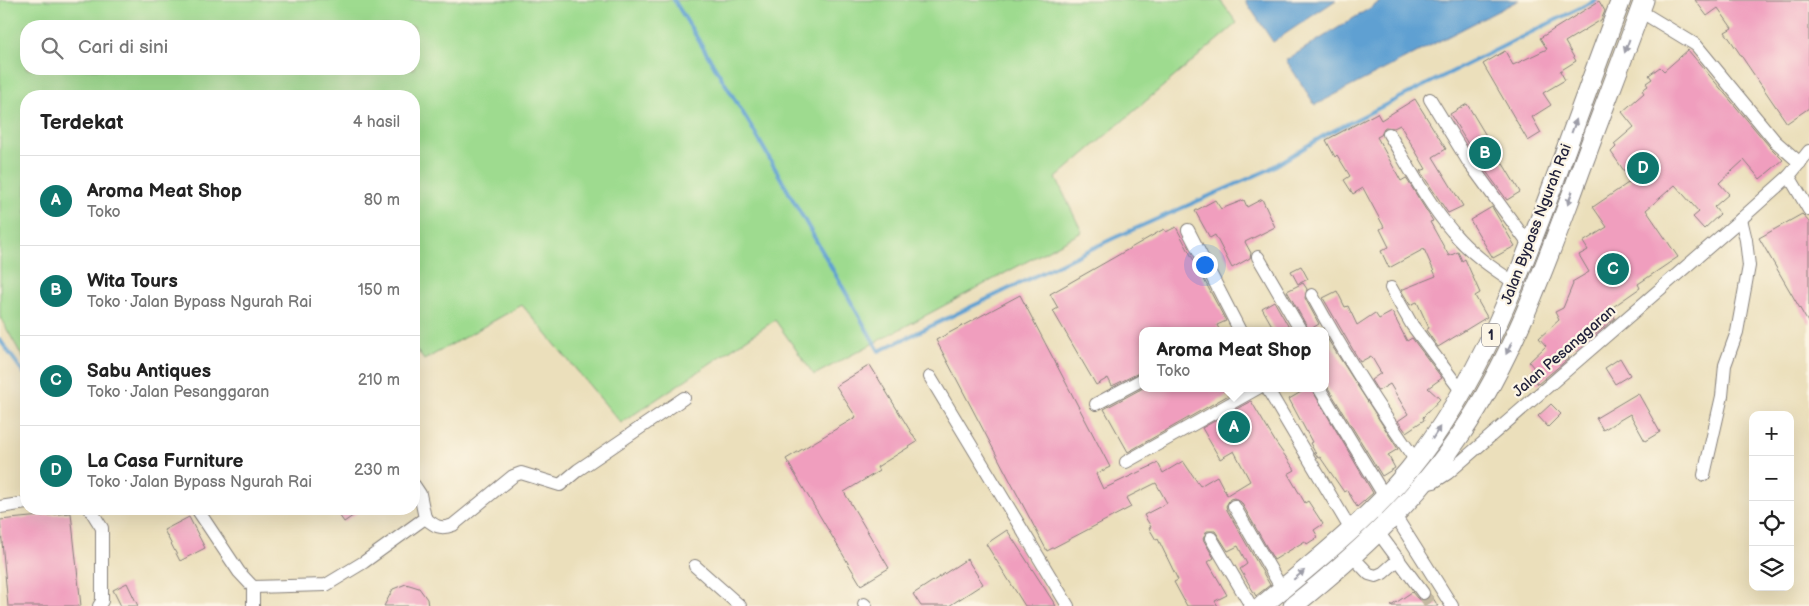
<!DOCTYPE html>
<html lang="id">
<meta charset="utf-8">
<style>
body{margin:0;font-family:"Balsamiq Sans",sans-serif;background:#f2f2f2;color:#222}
.controls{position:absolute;right:15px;bottom:15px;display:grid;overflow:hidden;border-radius:10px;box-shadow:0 5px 20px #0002}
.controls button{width:45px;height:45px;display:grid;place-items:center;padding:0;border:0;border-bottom:1px solid #e0e0e0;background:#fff;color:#222;font:25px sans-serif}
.you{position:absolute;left:1204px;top:264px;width:18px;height:18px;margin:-12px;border:4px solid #fff;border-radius:50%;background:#1a73e8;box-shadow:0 0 0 8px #1a73e833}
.badge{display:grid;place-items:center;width:32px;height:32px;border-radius:50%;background:#0f766e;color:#fff;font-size:16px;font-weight:700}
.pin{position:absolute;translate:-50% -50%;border:2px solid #fff;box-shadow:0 1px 5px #0006}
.popup{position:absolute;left:1139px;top:327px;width:190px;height:65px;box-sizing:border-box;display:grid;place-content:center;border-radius:10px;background:#fff;filter:drop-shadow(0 1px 4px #0005);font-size:16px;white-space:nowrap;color:#767676}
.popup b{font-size:19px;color:#222}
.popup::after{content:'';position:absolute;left:50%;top:100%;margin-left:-10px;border:10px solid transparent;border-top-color:#fff}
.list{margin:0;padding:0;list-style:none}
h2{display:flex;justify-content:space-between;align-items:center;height:65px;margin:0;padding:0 20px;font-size:21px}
h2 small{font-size:16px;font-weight:400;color:#767676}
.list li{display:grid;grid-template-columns:32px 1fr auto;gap:15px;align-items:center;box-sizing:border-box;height:90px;padding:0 20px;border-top:1px solid #e0e0e0}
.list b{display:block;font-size:19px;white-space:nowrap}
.list p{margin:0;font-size:16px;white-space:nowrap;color:#767676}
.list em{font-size:16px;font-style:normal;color:#767676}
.icon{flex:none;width:28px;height:28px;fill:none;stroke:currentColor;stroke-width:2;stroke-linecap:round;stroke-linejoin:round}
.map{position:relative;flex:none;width:1809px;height:606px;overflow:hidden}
.search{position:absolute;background:#fff;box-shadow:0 5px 20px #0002;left:20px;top:20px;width:400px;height:55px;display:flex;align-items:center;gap:12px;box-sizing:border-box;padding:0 18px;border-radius:20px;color:#767676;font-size:19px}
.panel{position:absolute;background:#fff;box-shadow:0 5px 20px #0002;left:20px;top:90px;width:400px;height:425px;border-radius:20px}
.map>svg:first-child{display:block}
.green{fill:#9edb8f;stroke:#607e65;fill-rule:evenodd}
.water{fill:#5fa0d2;stroke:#406186}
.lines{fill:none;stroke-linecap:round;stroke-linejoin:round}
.stream{stroke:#5fa0d2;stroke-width:4}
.building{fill:#f09ebe}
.minor-tunnel{stroke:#c3b9a1;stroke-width:12;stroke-dasharray:12 6;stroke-linecap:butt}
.minor-casing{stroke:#86807b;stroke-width:14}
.highway-casing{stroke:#86807b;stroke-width:21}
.minor{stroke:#fff;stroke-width:12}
.highway{stroke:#fff;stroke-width:19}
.oneway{fill:#9c9ca7}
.labels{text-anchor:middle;stroke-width:4.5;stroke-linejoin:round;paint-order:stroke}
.shield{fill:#fcf5e5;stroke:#63616e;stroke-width:1}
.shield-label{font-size:14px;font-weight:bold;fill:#22223b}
.street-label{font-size:15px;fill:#22223b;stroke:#fcf5e5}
</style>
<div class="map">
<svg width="1809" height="606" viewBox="0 0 1809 606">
<rect width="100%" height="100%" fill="#fcf5e5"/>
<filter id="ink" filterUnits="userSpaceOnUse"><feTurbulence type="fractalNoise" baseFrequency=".02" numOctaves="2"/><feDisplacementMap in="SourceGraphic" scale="10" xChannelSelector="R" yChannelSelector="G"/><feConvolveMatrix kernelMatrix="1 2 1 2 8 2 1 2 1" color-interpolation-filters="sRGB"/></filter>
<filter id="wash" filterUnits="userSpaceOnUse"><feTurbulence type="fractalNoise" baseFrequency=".0096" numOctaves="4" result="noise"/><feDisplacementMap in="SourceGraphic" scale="20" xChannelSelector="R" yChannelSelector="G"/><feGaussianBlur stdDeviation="1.12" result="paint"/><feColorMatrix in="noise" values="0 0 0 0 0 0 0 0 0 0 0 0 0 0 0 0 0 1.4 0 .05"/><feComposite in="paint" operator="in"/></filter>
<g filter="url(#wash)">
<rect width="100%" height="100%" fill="#ebdfbb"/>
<!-- green -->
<path class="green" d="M0 0H1220L1237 23 1056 178 1082 232 814 375 775 320 621 423 522 305 424 360 414 346V96H26V363L0 317ZM26 26H414V69H26Z"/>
<!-- water -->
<g class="water">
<polygon points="1245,0 1336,0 1273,42"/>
<polygon points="1383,0 1519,0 1315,105 1286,60"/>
</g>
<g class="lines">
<!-- stream -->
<g class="stream">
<polyline points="674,0 751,126 879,351 1114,238 1268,170 1325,135 1596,0"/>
<polyline points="0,340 26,376"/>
</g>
</g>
<g id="blocks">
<!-- building -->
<g class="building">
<polygon points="1695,0 1809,0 1809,108 1787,123 1725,32 1732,28 1718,8 1707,16"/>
<polygon points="1599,1 1605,11 1601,20 1565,42 1576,61 1560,71 1565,80 1543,93 1551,105 1532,117 1541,133 1528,141 1483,64 1505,51 1513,65 1547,49 1540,38"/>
<polygon points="1688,50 1769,146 1783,160 1760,179 1744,160 1719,183 1729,194 1714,207 1720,214 1704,229 1693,217 1699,212 1675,185 1646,210 1678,257 1638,284 1640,288 1610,309 1615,318 1597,333 1564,352 1569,358 1538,384 1529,373 1534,368 1529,362 1546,346 1539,338 1559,320 1555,312 1563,308 1573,284 1572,282 1589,272 1579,255 1588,250 1583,242 1607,227 1593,207 1631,181 1611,152 1616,147 1614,144 1634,127 1622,112 1644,93 1642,90 1648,86 1646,83 1652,79 1649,75 1660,67 1664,71"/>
<polygon points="1415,99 1446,149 1433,157 1463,206 1448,213 1420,171 1426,169 1400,125 1394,128 1385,127 1381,135 1377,137 1401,181 1406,178 1433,221 1430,222 1449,256 1458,252 1462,261 1465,259 1480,293 1475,296 1487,317 1438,347 1426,330 1429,328 1417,302 1410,305 1401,290 1436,276 1424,249 1389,268 1381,251 1389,247 1380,229 1384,227 1363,188 1353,194 1344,180 1350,176 1337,155 1335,157 1326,140 1377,113 1381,120"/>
<polygon points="1467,104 1520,192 1507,200 1477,159 1450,114"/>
<polygon points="1262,199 1275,227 1245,242 1251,253 1250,258 1232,268 1215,235 1210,238 1195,211 1215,200 1221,209 1244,200 1247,207"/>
<polygon points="1492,207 1515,246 1493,258 1470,220"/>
<polygon points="1802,214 1809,222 1809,324 1759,238"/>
<polygon points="1176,227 1226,321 1217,325 1220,331 1143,331 1143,371 1112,386 1108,378 1096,385 1053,311 1058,308 1050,294 1164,229 1166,232"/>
<polygon points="1301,266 1308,279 1298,284 1291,271"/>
<polygon points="1303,283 1307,289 1305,298 1319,324 1309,330 1287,291"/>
<polygon points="1337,291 1345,307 1348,306 1357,325 1375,313 1379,319 1392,312 1407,341 1412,338 1442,378 1428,388 1440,399 1423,417 1424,420 1406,432 1398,421 1408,414 1390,384 1378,391 1371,380 1381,373 1371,356 1360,362 1323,298"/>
<polygon points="1020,295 1110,467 1096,474 1103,489 1158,463 1163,473 1183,461 1200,486 1217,476 1227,495 1250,481 1234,451 1220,459 1202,428 1251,401 1276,443 1295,470 1288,474 1305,503 1308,501 1323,524 1314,530 1318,537 1307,544 1305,541 1274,560 1241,502 1234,498 1230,499 1226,506 1227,510 1270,585 1256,596 1240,569 1247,564 1238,546 1228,551 1215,531 1207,531 1203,539 1214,558 1208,562 1227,595 1215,601 1218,606 1187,606 1174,582 1178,580 1158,539 1156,540 1149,528 1151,527 1144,515 1167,503 1156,483 1126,498 1131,507 1047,551 936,340"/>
<polygon points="1274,301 1291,331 1275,331 1262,308"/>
<polygon points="1325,335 1398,449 1388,455 1395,468 1382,476 1325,383"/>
<polygon points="1620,358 1630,375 1615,384 1605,368"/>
<polygon points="870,365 917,442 877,467 879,471 844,492 889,568 861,585 786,459 856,417 836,386"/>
<polygon points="1143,388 1241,388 1128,452 1104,409"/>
<polygon points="1308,388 1311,388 1373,493 1357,507 1347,490 1344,492 1320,457 1318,458 1310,443 1312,442 1289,399"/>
<polygon points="1638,393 1660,432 1645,441 1630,414 1603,430 1596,418"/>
<polygon points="1551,404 1561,414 1548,427 1538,416"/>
<polygon points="335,509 363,509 344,522"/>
<polygon points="71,513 81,606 8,606 0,520"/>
<polygon points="189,517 205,548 180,561 164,530"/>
<polygon points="1007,530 1056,606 1025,606 986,544"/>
<polygon points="967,559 983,584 949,606 921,606 913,594"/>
<polygon points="127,583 138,606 121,606 113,590"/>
<polygon points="406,584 419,588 427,599 428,606 384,606 393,589"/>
<polygon points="1412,592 1417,598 1423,601 1431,595 1438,606 1391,606"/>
</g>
</g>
</g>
<g filter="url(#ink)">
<use href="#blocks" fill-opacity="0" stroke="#86807b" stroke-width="1"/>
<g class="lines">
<!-- minor-tunnel -->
<polyline class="minor-tunnel" points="1423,593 1431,606"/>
<defs>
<g id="minor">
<polyline points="1640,11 1696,45 1775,141 1800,163"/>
<polyline points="1430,99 1468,161 1530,246"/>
<path d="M1389 134C1409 167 1427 202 1452 231 1470 253 1492 268 1515 283"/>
<polyline points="1789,176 1809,210"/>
<polyline points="1188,230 1240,331"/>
<polyline points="1258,257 1301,331"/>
<polyline points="1391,288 1412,325 1462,392"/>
<path d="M1312 295C1343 352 1378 407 1416 461"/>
<polyline points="930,377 1068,606"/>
<polyline points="1267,388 1351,530"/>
<polyline points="1319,388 1385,497"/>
<polyline points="1096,404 1143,379"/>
<polyline points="1126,462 1258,388"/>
<polyline points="1704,475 1722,396 1725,365 1737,332 1749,266 1746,240 1741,219"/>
<polyline points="1425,484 1434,482 1448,473 1741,219 1789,176 1809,151"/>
<polyline points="1234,506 1282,589"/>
<polyline points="0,507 26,503"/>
<polyline points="90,509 102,528 102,601 99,606"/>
<polyline points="197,509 239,572 253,587 326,585 364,562 425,518 420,494 414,485"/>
<polyline points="1394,514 1452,606"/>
<path d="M425 518C435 526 440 530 453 525L513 476 521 473 560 485 578 470 684 398"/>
<polyline points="1378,532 1423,593"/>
<polyline points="1211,538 1251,606"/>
<polyline points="1352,556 1369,574 1376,576 1383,573 1399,559"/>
<polyline points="695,566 740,606"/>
<polyline points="864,604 866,606"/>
<polyline points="253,606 253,587"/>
</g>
<g id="highway">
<path d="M1262 606C1313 563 1366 522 1409 470 1479 384 1519 277 1557 174 1578 116 1599 58 1621 0"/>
<path d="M1293 606C1355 556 1417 500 1461 434 1511 360 1542 274 1573 191 1596 127 1621 64 1644 0"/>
</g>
</defs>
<!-- minor casing -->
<use href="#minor" class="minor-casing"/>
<!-- highway casing -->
<use href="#highway" class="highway-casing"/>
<!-- minor -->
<use href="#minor" class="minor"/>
<!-- highway -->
<use href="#highway" class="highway"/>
</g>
<!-- one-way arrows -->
<defs><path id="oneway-solid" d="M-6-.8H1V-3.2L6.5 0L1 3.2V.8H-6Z" transform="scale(1.25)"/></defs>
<g class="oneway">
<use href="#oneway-solid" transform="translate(1627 46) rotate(110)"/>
<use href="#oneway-solid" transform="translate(1574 126) rotate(-70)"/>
<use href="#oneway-solid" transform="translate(1570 198) rotate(110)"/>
<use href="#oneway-solid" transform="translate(1509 348) rotate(115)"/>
<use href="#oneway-solid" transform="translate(1436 433) rotate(-58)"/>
<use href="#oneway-solid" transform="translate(1299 575) rotate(-40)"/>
</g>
</g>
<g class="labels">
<!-- shield labels -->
<rect class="shield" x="1482" y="323.5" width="18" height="23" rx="4"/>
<g class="shield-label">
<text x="1491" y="340">1</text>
</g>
<!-- street labels -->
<g class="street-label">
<text transform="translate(1536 224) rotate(-69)" y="5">Jalan Bypass Ngurah Rai</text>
<text transform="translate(1564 351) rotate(-41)" y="5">Jalan Pesanggaran</text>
</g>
</g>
</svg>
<div class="controls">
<button>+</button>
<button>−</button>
<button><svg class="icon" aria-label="locate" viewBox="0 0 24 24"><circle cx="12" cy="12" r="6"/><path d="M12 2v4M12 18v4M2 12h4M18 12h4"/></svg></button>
<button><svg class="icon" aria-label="layers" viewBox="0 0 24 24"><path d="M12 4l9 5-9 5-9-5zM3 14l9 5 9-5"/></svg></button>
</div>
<div class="you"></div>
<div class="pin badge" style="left:1234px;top:427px">A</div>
<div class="popup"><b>Aroma Meat Shop</b>Toko</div>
<div class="pin badge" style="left:1485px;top:153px">B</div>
<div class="pin badge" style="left:1613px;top:269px">C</div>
<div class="pin badge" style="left:1643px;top:168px">D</div>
<div class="search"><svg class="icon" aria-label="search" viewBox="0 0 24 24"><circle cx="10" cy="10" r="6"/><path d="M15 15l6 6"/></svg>Cari di sini</div>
<section class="panel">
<h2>Terdekat<small>4 hasil</small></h2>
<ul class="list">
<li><span class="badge">A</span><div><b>Aroma Meat Shop</b><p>Toko</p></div><em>80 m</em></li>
<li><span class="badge">B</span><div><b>Wita Tours</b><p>Toko · Jalan Bypass Ngurah Rai</p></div><em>150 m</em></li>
<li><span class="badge">C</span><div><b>Sabu Antiques</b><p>Toko · Jalan Pesanggaran</p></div><em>210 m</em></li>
<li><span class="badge">D</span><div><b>La Casa Furniture</b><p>Toko · Jalan Bypass Ngurah Rai</p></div><em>230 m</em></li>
</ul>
</section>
</div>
